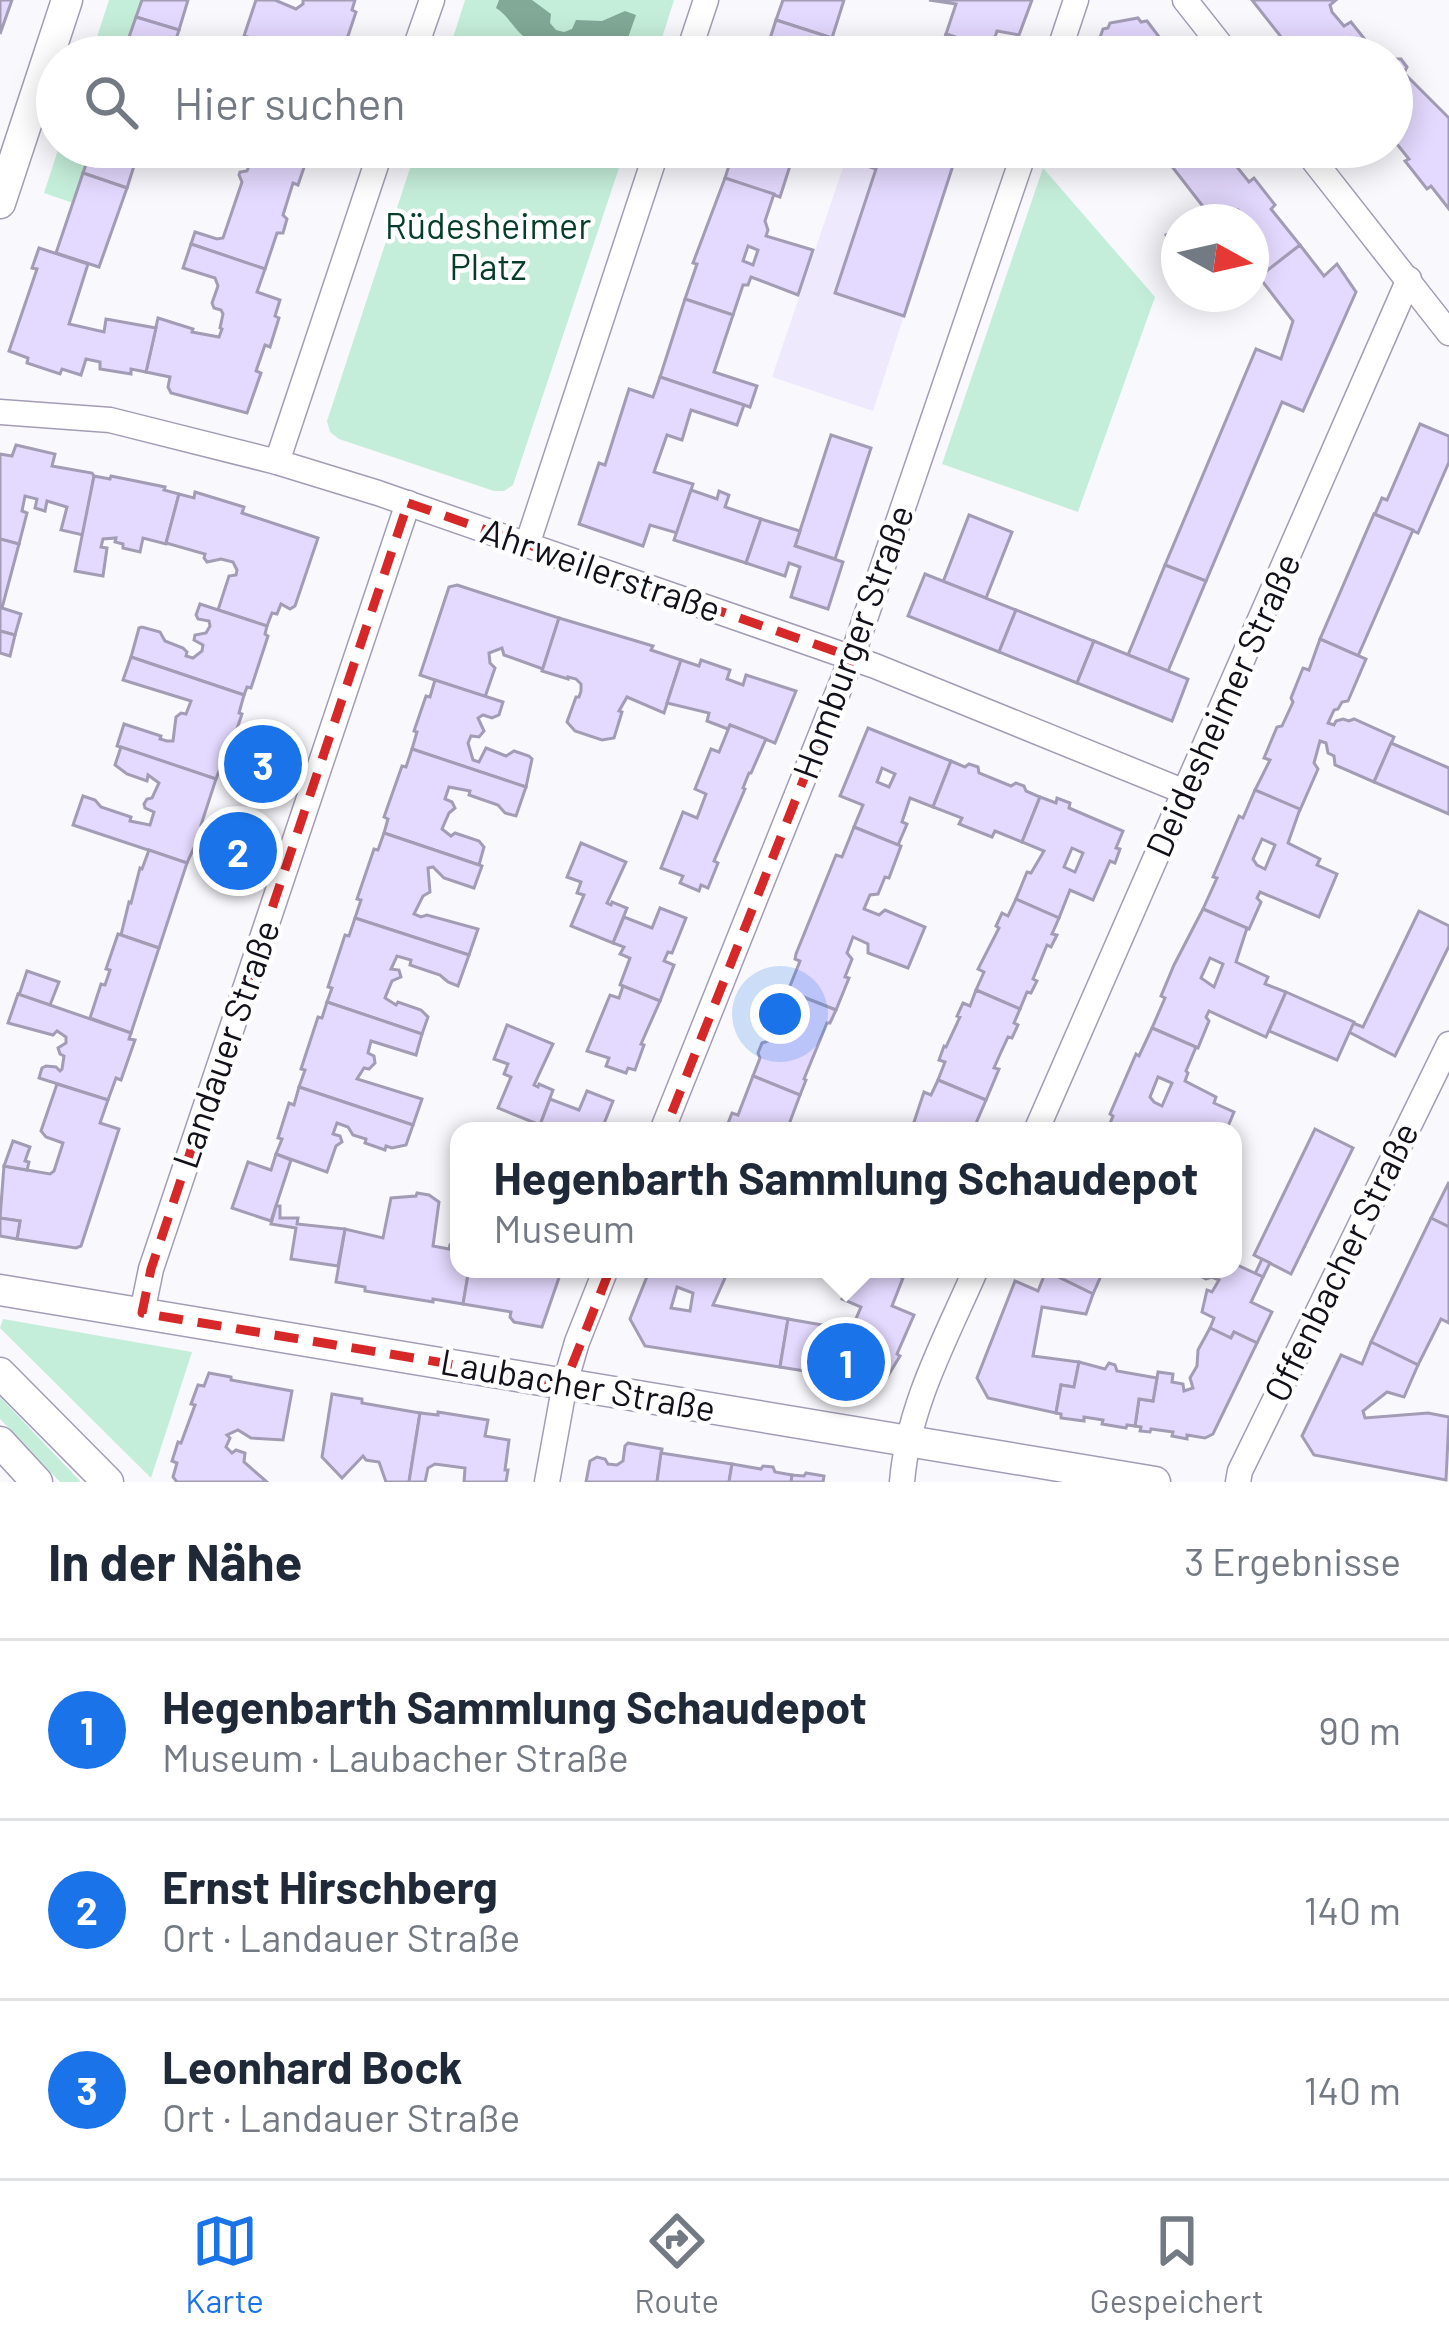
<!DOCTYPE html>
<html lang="de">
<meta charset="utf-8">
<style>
body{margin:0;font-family:Barlow,sans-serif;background:#f2f2f3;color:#1f2937}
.compass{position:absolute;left:1161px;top:204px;width:108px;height:108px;border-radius:50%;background:#fff;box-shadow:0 6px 30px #0003;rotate:98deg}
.you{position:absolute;left:780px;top:1014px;width:42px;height:42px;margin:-30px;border:9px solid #fff;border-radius:50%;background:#1a73e8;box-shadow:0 0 0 18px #1a73e833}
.badge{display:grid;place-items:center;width:78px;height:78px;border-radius:50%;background:#1a73e8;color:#fff;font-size:39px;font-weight:700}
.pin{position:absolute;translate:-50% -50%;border:6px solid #fff;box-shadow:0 3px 12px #0006}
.popup{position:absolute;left:450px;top:1122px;width:792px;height:156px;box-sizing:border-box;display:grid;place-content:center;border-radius:24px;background:#fff;filter:drop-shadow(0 3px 9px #0005);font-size:39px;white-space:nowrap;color:#747a83}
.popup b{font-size:45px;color:#1f2937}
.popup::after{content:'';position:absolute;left:50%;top:100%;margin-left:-24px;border:24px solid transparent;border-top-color:#fff}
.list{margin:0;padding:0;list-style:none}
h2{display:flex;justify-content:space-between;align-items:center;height:156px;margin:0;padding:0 48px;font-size:51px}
h2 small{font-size:39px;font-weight:400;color:#747a83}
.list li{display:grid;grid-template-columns:78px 1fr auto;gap:36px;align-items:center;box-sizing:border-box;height:180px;padding:0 48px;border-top:3px solid #e0e1e3}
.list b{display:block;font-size:45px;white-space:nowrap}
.list p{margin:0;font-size:39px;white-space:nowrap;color:#747a83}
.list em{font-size:39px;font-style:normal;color:#747a83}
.icon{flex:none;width:66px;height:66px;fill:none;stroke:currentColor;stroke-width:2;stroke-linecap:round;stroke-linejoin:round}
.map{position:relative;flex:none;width:1449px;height:1482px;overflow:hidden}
.search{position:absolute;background:#fff;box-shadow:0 6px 30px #0003;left:36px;right:36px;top:36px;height:132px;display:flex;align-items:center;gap:30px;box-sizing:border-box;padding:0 42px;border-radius:66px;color:#747a83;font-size:45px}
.sheet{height:696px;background:#fff}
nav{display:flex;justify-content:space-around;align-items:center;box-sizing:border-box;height:168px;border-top:3px solid #e0e1e3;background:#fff;font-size:33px;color:#747a83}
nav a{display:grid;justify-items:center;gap:6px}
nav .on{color:#1a73e8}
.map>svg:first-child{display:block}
.built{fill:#efe9fe}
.green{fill:#c5eeda}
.water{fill:#82a997}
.building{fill:#e4d9fe;stroke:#a39cb5;stroke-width:3;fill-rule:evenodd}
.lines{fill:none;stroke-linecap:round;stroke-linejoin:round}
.minor-casing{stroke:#a49cb5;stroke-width:27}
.tertiary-casing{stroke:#a49cb5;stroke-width:33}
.minor{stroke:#fff;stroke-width:24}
.tertiary{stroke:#fff;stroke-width:30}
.marked{fill:none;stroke:#d62828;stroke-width:9;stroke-dasharray:24 15;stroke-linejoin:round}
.labels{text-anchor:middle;stroke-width:9;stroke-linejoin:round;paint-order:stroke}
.park-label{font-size:36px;fill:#053d2a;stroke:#fff}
.street-label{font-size:36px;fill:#131019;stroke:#fff}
</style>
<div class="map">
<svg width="1449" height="1482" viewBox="0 0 1449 1482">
<rect width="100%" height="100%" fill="#f9f8fd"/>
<!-- built -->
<polygon class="built" points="850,147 959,147 873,411 772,377"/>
<!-- green -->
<g class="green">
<polygon points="109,0 142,0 125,50 96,40"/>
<polygon points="465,0 674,0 656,57 447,57"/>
<polygon points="59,147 92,147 73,203 44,193"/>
<polygon points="417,147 626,147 513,485 504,491 494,491 339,439 330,432 327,421"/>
<polygon points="1043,168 1155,297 1078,512 942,464"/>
<polygon points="3,1319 192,1352 151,1478 0,1328"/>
<polygon points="0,1397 80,1481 80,1482 60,1482 0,1419"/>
</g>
<!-- water -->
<path class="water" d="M499 0H532L551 14 550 23 556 30 564 32 572 29 576 20 602 21 625 11 636 15 623 52C613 50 606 54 595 55 573 57 548 53 530 41 515 32 509 16 496 8Z"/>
<!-- building -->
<g class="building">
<polygon points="0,0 12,0 0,34"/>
<polygon points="142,0 188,0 179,30 136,17"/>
<polygon points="256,0 275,0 296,9 303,4 303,0 355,0 352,10 356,12 341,57 285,57 283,47 244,36"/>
<polygon points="783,0 844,0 832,38 776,20"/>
<polygon points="929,0 1032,0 1019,35 997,31 991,49 946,34 956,4"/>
<polygon points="1252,0 1336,0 1330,5 1332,12 1344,26 1351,22 1367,42 1348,57 1328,57 1321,48 1309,57 1297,57"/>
<polygon points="136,17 179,30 170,57 122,57"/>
<polygon points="1138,18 1141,22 1147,21 1160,38 1157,41 1169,57 1098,57 1103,44 1098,43 1103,29 1108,28 1110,23"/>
<polygon points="776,20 832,38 826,57 764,57"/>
<polygon points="946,34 991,49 988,57 938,57"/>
<polygon points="1367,42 1379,57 1348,57"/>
<polygon points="1393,59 1401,59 1407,67 1404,73 1449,118 1449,209 1431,186 1427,189 1405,161 1409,159 1392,138"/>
<polygon points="92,147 140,147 127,188 83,173"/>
<polygon points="208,147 311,147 298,185 293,183 283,215 287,219 283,233 277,233 265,269 191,244 195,232 217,239 223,238 242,182 239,175 240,172 247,171 251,161 239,157 233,163 205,156"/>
<polygon points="735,147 796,147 780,197 725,178"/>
<polygon points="809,147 850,147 846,159"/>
<polygon points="850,147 959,147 904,316 835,293 876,169 846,159"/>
<polygon points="1155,147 1191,147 1169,165"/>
<polygon points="1191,147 1221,147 1249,182 1254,178 1275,205 1271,209 1300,245 1259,277 1251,267 1251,222 1235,222 1243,216 1238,210 1223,222 1193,222 1205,209 1170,164"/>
<polygon points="83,173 127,188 99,267 56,253"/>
<path d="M725 178 774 194 765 221 768 230 766 236 813 250 798 295 751 277 748 285H743L733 315 685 299 697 264 693 263ZM748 246 758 250 753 265 743 261Z"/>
<polygon points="1179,231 1179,277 1166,235"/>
<polygon points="191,244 265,269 257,292 280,300 275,316 279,318 270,347 265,345 256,371 261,373 247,413 171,393 168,387 170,377 146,372 158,318 193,329 192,332 219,337 222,329 220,328 223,314 221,310 214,308 212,303 218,286 215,278 183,268"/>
<polygon points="1300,245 1324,276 1337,264 1356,292 1303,411 1282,402 1206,581 1165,565 1256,349 1281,359 1293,321 1259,277"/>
<polygon points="39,248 88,264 69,324 104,332 106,319 156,328 146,372 131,369 131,374 100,369 100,362 86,359 81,375 62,369 60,374 27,363 28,358 9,351 37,269 32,268"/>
<polygon points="685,299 733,315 714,372 757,386 750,407 660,377"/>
<polygon points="660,377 744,405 737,425 691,410 682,440 667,435 654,472 693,484 677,533 650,525 643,546 579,524 599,463 605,465 629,389 653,397"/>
<polygon points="1420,424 1449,436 1449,462 1418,533 1375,514 1382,498 1387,500"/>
<polygon points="831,435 871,448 835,559 795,546"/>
<polygon points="16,445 55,454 52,466 92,473 94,476 83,535 61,530 67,507 47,501 45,511 35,508 37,499 25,496 22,511 27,513 19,544 0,539 0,454 12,456"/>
<polygon points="94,476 110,479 111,476 165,487 164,490 179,494 166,544 143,538 140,552 123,548 123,544 115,542 116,538 103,539 101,547 107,548 103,576 75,571"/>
<polygon points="691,490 717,499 719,491 729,495 725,507 761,519 746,563 674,540"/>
<polygon points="195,492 244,507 242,513 318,538 295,606 290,609 281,604 277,614 272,613 267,626 218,610 229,576 236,575 237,570 233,562 221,559 207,562 204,558 205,554 166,543 179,494 194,498"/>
<polygon points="1374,514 1413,530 1358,656 1320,639"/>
<polygon points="969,515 1012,532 986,598 943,582"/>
<polygon points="761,519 800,531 795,546 843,562 828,609 791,597 800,567 789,563 785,576 746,563"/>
<polygon points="0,539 19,544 2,608 21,614 15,635 0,631"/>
<polygon points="1165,565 1206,581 1168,671 1128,655"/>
<polygon points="925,574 1016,610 999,652 908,616"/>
<polygon points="457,585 559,618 543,669 504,655 502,648 489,653 490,663 495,668 485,697 420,675 449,587"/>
<polygon points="200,604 267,626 265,634 268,636 251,688 247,687 244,695 131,657 139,628 142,627 160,632 165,641 183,648 187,652 186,656 193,658 202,651 203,645 194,640 195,635 206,633 210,626 209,621 198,619 196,615"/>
<polygon points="1016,610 1094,641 1077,683 999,652"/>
<polygon points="559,618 653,646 651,650 681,660 664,713 627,697 619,711 622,712 614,738 602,740 575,731 567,722 576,697 579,697 581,691 581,684 576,679 568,677 568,679 542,671"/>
<polygon points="0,631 15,635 10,656 0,653"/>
<polygon points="1320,639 1366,659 1348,701 1342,702 1338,709 1334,710 1328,723 1334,725 1336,721 1343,719 1349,721 1354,719 1394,737 1374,782 1335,765 1334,756 1328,753 1326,743 1320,741 1314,763 1318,769 1300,810 1255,790 1270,760 1264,758 1277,727 1282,726 1293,702 1291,698 1303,668 1309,670"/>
<polygon points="1094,641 1188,679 1172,721 1077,683"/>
<polygon points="131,657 244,695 239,713 242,714 225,764 222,763 216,779 117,746 124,724 161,736 160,739 167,741 173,741 176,717 181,713 186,714 191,701 123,680"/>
<polygon points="681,660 699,666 701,660 730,670 727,679 743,685 746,675 796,691 775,743 730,725 728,729 707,721 709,713 667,703"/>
<polygon points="435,680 503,702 499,715 492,718 483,715 478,718 484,731 479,737 471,736 468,743 473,760 479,762 486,748 506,756 514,751 529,756 532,759 526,787 412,749 417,732 414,731 426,696 430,697"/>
<polygon points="730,725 766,739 751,773 749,773 743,788 745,789 714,861 718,863 708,888 701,885 699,891 680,883 683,876 661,868 683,812 697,818 706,794 695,789 711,749 719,752"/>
<path d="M868 728 951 761 933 807 910 798 902 822 907 824 898 845 854 827 863 805 840 796ZM882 768 895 774 889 787 877 782Z"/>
<polygon points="1391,743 1449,768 1449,814 1374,782"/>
<polygon points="121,747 216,779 201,825 204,826 187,863 73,825 83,796 95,800 101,807 131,817 130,821 150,825 154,812 145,808 144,804 147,799 152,798 159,783 148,775 147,781 127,774 115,765"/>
<polygon points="412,749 526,787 516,816 505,813 498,805 469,795 470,791 449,787 445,799 452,802 455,808 449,813 442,829 451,836 455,833 479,841 484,847 479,865 384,833 388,819 384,817 402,766 406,767"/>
<polygon points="951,761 965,767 969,764 978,767 979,773 1011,786 1016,783 1024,786 1026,791 1040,797 1022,842 995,831 992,837 959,824 962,818 933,807"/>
<path d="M1255 790 1300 809 1288 843 1320 859 1317 865 1337 874 1319 917 1260 892 1257 898 1261 902 1249 929 1203 909 1217 878 1213 877 1239 816 1243 818ZM1262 839 1275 845 1265 869 1257 865 1253 859Z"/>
<path d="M1040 797 1056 803 1057 798 1070 803 1069 808 1123 831 1116 848 1120 849 1115 863 1110 861 1093 900 1070 890 1059 918 1016 899 1027 872 1031 873 1044 851 1022 842ZM1072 848 1083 853 1075 872 1064 867Z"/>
<polygon points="854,827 901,846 889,878 885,877 878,894 870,895 864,909 879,915 885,910 925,927 908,968 868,953 868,944 853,937 847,953 852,959 845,977 849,978 836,1010 788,991 800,961 795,959 796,954 836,855 842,857"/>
<polygon points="384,833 482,866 474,888 444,878 433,867 428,868 430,892 423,896 414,914 421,917 427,915 478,929 469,955 355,918 361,900 357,899 374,849 378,850"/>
<polygon points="581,843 626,862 607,903 611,905 612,902 627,908 613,943 571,926 584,895 577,893 581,882 567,877"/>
<polygon points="149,850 187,863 159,948 121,935 129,902 131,903 140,868 142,869"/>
<polygon points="1016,899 1059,918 1052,934 1057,935 1051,947 1047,945 1033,979 1037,981 1031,993 1027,992 1020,1009 976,990 984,972 978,969 999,928 996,926 1002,913 1008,916"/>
<polygon points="660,908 686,918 672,953 668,952 664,961 674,965 660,1001 620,985 630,958 620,954 624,947 613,943 624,917 652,928"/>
<path d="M1203 909 1247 928 1236 962 1268 977 1265 984 1286 992 1266 1037 1209 1011 1206 1017 1209 1021 1198 1048 1152 1028 1165 998 1161 996 1174 965ZM1210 958 1223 964 1214 987 1201 978Z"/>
<polygon points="1419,911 1449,926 1449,946 1395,1056 1349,1032 1353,1023 1363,1027"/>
<polygon points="355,918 469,955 458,986 448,982 440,975 410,965 411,960 397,956 391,969 399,970 401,977 392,981 385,998 396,1005 398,1002 421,1010 428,1017 422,1034 327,1002 332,988 328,987 345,935 349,936"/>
<polygon points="118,934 159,948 131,1033 90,1018 101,984 105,985 110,970 106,969"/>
<polygon points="27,971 59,982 50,1005 19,995"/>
<polygon points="623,986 660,1001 641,1044 644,1045 635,1070 628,1068 626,1073 606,1066 609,1058 587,1051 610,995 619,998"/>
<polygon points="976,990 1020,1009 1014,1023 1018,1025 1012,1038 1008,1037 1001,1052 994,1068 999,1069 986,1100 938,1080 945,1062 939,1060 944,1046 946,1047 960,1017 957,1016 963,1003 970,1006"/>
<polygon points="788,991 836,1010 830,1023 827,1023 804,1079 806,1080 800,1095 753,1076 760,1058 758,1053 762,1043 768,1041 774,1025 771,1020 775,1009 780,1008"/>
<polygon points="1286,992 1354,1022 1337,1060 1269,1031"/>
<polygon points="18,994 131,1033 129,1039 135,1040 121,1080 116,1078 108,1100 39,1078 42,1068 46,1066 56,1067 60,1071 62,1069 64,1056 60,1054 58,1048 66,1043 66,1037 57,1031 53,1035 8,1023"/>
<polygon points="327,1002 422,1034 416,1055 371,1041 368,1053 374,1056 375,1063 369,1069 364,1068 357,1079 422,1099 413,1125 299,1087 305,1070 301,1069 318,1017 322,1018"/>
<polygon points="507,1025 553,1044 534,1085 538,1087 539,1084 553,1090 540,1125 498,1108 511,1077 504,1074 508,1064 494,1059"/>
<path d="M1152 1028 1196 1047 1186 1071 1188 1073 1185 1081 1216 1097 1214 1103 1234 1112 1226 1131H1107L1113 1116 1110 1114 1136 1054 1139 1056ZM1158 1077 1172 1083 1162 1106 1154 1102 1150 1097Z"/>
<polygon points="753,1076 800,1095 788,1127 784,1125 782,1131 725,1131 732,1113 738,1115"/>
<polygon points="938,1080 986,1100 973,1130 968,1128 966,1131 911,1131 924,1092 931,1095"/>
<polygon points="57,1084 108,1100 100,1123 119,1129 81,1246 76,1248 17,1239 20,1221 0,1218 4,1166 50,1174 54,1171 63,1143 46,1137 41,1131"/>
<polygon points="299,1087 413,1125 406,1145 392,1148 386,1146 385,1150 365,1143 366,1139 353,1135 348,1127 337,1123 333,1134 340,1136 342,1142 336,1146 327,1172 276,1154 282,1139 278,1138 289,1103 294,1105"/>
<polygon points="587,1091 613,1101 601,1131 550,1131 540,1125 550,1099 579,1110"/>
<polygon points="1315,1129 1353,1148 1291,1274 1254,1255"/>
<polygon points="13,1141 30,1147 25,1161 29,1162 27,1170 4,1166"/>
<polygon points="276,1154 291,1160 271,1221 232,1208 248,1162 271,1170"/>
<polygon points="1449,1182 1449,1227 1431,1218"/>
<polygon points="417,1193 429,1195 439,1202 433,1246 449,1249 450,1245 459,1246 459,1269 469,1269 463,1304 433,1299 433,1302 365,1291 365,1287 336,1282 345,1229 383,1238 391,1198 416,1196"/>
<polygon points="276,1206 280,1206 280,1218 298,1218 297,1224 345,1229 338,1266 291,1259 296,1228 271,1224"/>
<polygon points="0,1218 20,1221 17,1239 0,1236"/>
<polygon points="1431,1218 1449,1227 1449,1323 1441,1319 1418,1365 1371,1342"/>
<polygon points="1262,1259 1270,1263 1263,1277 1255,1274"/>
<polygon points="1233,1263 1263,1277 1251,1302 1272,1312 1257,1343 1234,1332 1231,1338 1210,1328 1214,1318 1202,1312 1207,1290 1212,1292 1219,1280 1212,1277 1206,1279 1186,1269 1233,1269"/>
<polygon points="469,1269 562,1269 542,1327 514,1322 510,1317 511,1312 463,1304"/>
<path d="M650 1269H729L713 1305 788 1319 780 1367 645 1346 630 1319ZM677 1287 693 1293 690 1311 671 1308Z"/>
<polygon points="855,1269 882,1269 903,1278 892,1306 914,1315 897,1354 900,1356 883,1384 855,1379 854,1384 840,1382 841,1377 780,1367 788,1319 851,1330 861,1307 842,1299"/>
<polygon points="1047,1269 1104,1269 1093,1294 1046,1271"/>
<polygon points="1046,1271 1093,1294 1086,1314 1042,1307 1033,1356 1079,1362 1074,1387 1061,1385 1056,1413 988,1398 977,1378 1015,1281 1038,1291"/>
<polygon points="1210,1328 1231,1338 1234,1332 1257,1343 1213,1434 1205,1438 1187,1435 1187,1439 1172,1436 1173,1432 1151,1429 1150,1432 1140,1431 1141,1427 1135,1426 1139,1399 1153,1401 1158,1372 1173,1374 1172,1382 1183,1384 1184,1391 1193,1388 1190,1378 1197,1366 1198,1350"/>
<polygon points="1371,1342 1418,1365 1404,1397 1387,1392 1363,1411 1365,1418 1428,1413 1449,1417 1446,1480 1314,1455 1302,1436 1341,1355 1362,1364"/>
<polygon points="1079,1362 1105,1369 1109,1363 1115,1365 1117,1371 1157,1378 1153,1401 1139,1399 1135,1426 1127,1425 1126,1428 1102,1424 1103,1420 1084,1417 1084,1421 1061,1418 1061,1414 1056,1413 1061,1385 1074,1387"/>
<polygon points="209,1373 231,1377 231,1380 292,1391 283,1440 251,1438 238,1430 227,1435 230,1438 226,1447 232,1453 236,1450 245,1453 244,1462 267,1482 177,1482 173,1477 177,1463 172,1461 178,1442 181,1443 195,1405 191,1404 198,1385 204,1386"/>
<polygon points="332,1394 362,1399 362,1403 420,1413 409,1482 386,1482 379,1462 366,1460 363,1456 342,1478 322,1457"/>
<polygon points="438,1412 488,1420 485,1436 509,1440 505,1470 508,1470 506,1482 464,1482 465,1468 435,1464 428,1468 425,1482 409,1482 420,1413 438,1415"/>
<polygon points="628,1443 662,1449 657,1482 586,1482 590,1461 597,1457 605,1459 608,1464 617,1465 623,1461 625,1446"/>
<polygon points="661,1453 732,1464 729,1482 657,1482"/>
<polygon points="732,1464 761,1469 763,1466 773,1467 775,1472 792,1475 791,1482 729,1482"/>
<polygon points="806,1473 824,1476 823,1482 791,1482 792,1475 804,1476"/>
</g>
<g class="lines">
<defs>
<g id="minor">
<polyline points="1185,0 1230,57"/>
<polyline points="412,57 432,0"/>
<polyline points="687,57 706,0"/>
<polyline points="1057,57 1076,0"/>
<polyline points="1303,147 1449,333"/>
<polyline points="0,412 110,420 277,462 378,493 875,666 1185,792"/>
<polyline points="277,462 382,147"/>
<polyline points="527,545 658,147"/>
<polyline points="662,1131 852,657 1026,147"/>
<polyline points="1036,1131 1409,279"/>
<polyline points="142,1313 151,1269 408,503"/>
<polyline points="547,1482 565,1383 577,1342 606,1269"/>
<path d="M902 1482C908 1406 946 1338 976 1269"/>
<polyline points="1238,1482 1240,1471 1449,1044"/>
</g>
<g id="tertiary">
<polyline points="0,203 67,0"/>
<polyline points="0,1290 1155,1482"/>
<polyline points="0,1373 108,1482"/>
<polyline points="0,1442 37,1482"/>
</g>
</defs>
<!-- minor casing -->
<use href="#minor" class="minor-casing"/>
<!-- tertiary casing -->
<use href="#tertiary" class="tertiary-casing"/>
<!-- minor -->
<use href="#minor" class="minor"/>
<!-- tertiary -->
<use href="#tertiary" class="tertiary"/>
</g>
<!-- marked area -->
<path class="marked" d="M408 503 852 657 565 1383 142 1313 151 1269Z"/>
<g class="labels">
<!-- park labels -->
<g class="park-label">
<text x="488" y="239">Rüdesheimer<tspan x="488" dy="41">Platz</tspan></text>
</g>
<!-- street labels -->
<g class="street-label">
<text transform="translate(601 570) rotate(19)" y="13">Ahrweilerstraße</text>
<text transform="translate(853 642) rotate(-70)" y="13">Homburger Straße</text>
<text transform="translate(1223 705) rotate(-66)" y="13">Deidesheimer Straße</text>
<text transform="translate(226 1044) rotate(-71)" y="13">Landauer Straße</text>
<text transform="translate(1341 1262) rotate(-64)" y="13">Offenbacher Straße</text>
<text transform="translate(578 1385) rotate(10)" y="13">Laubacher Straße</text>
</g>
</g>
</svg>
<svg class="compass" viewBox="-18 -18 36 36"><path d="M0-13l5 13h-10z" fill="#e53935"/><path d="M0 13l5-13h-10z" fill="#747a83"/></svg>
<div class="you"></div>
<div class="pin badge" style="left:846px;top:1362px">1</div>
<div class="popup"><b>Hegenbarth Sammlung Schaudepot</b>Museum</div>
<div class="pin badge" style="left:238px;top:851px">2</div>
<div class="pin badge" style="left:263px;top:764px">3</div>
<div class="search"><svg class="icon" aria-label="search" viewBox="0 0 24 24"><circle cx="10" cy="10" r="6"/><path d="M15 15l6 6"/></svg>Hier suchen</div>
</div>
<section class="sheet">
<h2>In der Nähe<small>3 Ergebnisse</small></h2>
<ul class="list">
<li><span class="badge">1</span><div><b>Hegenbarth Sammlung Schaudepot</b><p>Museum · Laubacher Straße</p></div><em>90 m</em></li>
<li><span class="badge">2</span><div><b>Ernst Hirschberg</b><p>Ort · Landauer Straße</p></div><em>140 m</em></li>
<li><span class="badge">3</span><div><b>Leonhard Bock</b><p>Ort · Landauer Straße</p></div><em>140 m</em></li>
</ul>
</section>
<nav>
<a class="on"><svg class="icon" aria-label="map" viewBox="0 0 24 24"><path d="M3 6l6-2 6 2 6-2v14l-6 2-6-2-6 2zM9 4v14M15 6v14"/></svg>Karte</a>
<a><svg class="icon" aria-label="directions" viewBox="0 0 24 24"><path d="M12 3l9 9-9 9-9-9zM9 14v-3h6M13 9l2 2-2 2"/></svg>Route</a>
<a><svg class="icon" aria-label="saved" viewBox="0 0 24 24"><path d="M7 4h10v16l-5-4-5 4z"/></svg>Gespeichert</a>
</nav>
